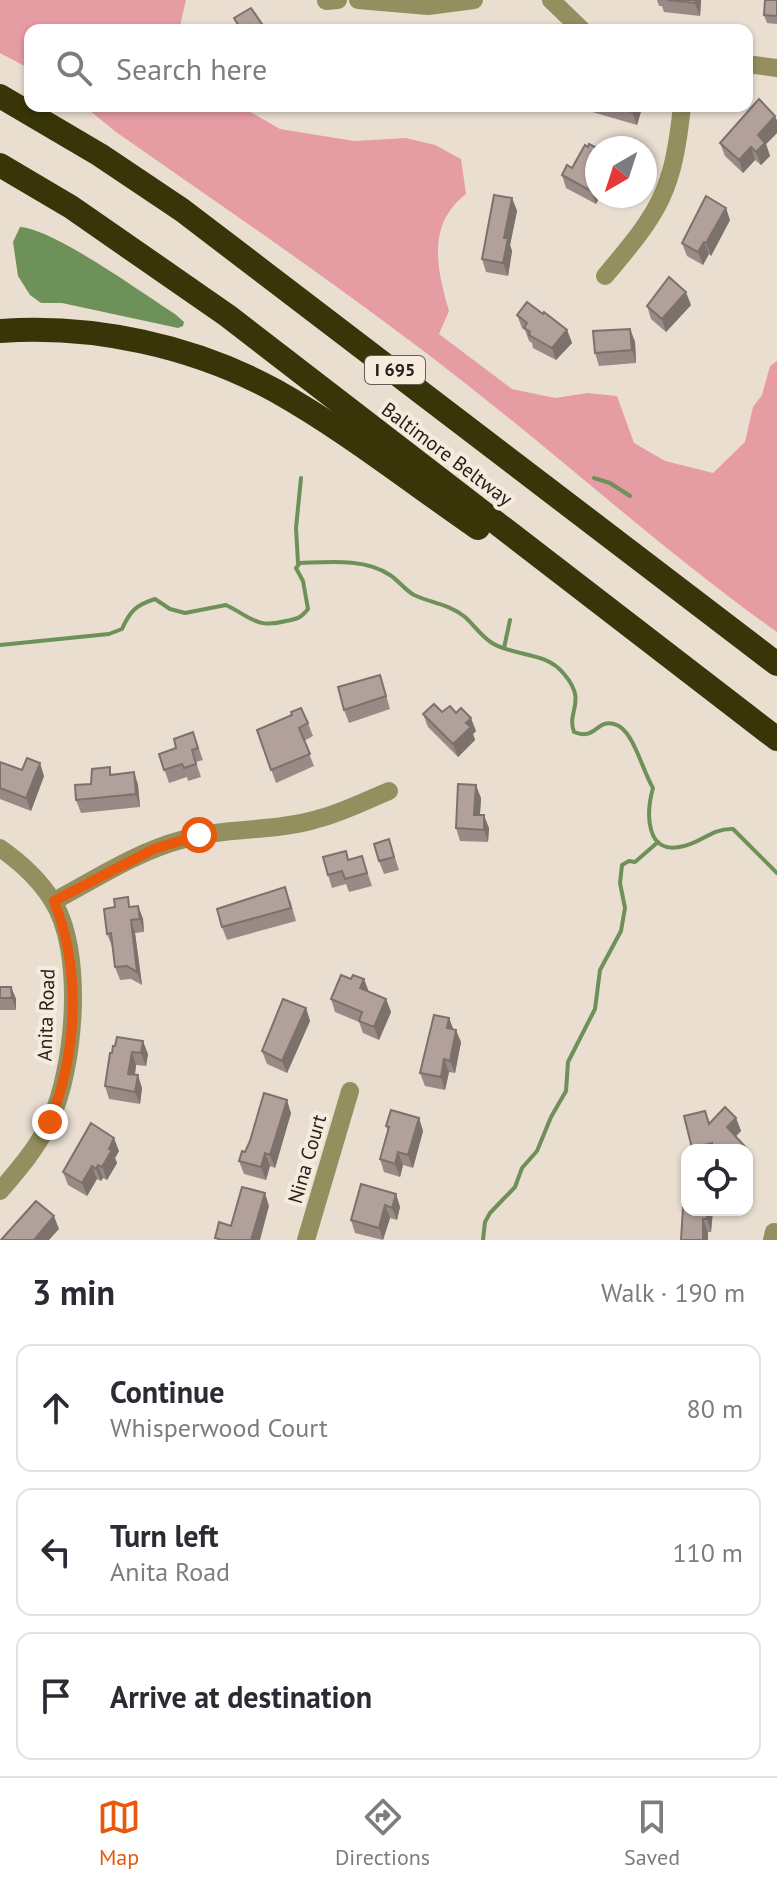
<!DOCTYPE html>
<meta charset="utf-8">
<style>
body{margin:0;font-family:"PT Sans",sans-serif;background:#f7f7f7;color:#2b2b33}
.controls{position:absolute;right:24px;bottom:24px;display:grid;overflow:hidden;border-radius:16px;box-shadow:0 2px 6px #0004}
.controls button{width:72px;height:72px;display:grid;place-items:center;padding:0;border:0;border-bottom:2px solid #e1e1e2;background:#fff;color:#2b2b33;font:40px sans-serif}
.compass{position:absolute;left:585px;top:136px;width:72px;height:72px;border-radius:50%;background:#fff;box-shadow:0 2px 6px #0004;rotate:219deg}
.stop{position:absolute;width:24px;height:24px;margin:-18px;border:6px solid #ea580c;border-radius:50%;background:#fff}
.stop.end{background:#ea580c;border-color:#fff;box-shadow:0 2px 8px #0008}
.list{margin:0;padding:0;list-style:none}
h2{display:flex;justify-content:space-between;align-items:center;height:104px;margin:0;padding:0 32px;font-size:34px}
h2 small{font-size:26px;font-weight:400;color:#7c7c81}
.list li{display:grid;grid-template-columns:52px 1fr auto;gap:24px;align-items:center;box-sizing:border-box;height:128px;margin:0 16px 16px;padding:0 16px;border:2px solid #e1e1e2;border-radius:16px}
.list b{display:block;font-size:30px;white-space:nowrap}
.list p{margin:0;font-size:26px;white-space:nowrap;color:#7c7c81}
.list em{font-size:26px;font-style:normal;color:#7c7c81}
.icon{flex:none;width:44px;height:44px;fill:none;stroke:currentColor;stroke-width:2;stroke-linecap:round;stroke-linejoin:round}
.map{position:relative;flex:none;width:777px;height:1240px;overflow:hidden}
.search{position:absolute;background:#fff;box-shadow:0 2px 6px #0004;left:24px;right:24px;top:24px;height:88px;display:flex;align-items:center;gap:20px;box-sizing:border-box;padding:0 28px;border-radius:16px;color:#7c7c81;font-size:30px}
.sheet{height:536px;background:#fff}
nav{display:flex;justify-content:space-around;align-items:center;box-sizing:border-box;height:112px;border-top:2px solid #e1e1e2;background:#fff;font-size:22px;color:#7c7c81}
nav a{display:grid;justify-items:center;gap:4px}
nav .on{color:#ea580c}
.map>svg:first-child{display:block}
.green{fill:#e69ca3}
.water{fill:#6d9158}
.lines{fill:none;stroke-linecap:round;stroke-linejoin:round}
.stream{stroke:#6d9158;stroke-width:4}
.minor{stroke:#938f5e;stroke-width:18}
.highway{stroke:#383509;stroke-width:24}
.wall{fill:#998a85}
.shaded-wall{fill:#7d716c}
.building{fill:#b2a19b;stroke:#7d716c;stroke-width:2}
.route{stroke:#ea580c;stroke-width:10}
.labels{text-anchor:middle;stroke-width:8;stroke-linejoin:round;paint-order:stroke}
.shield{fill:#f6ebdd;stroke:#645e56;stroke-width:2}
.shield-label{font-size:18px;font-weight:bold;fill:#25211c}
.street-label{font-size:20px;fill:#25211c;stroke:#f6ebdd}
</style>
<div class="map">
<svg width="777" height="1240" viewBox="0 0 777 1240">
<rect width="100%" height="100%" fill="#e9ded0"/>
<!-- green -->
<g class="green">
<polygon points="0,0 186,0 179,30 30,30 30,69 0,53"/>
<path d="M84 106H240L280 129 354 141 406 138 435 145 461 159 466 194C426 225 437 269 449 311L439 334 512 389 555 398 588 393 617 396 634 443 665 461 713 473 745 442 753 407 762 395 770 366 777 361V632C670 556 573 468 470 387 356 297 235 215 116 132Z"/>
</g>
<!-- water -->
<path class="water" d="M20 227C54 229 142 293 175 314L184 322 183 326 178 328 62 303H41L30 295 18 276 13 242Z"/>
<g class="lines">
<!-- stream -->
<g class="stream">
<polyline points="594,478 610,483 630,496"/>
<polyline points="298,563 296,528 301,478"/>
<path d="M0 645 109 634 122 629C130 611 136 605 155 599L170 609 185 613 226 605C251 617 256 629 286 621 297 619 301 618 308 609L303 581 296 568 300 563C329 562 365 558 390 575 399 581 405 590 414 595 431 603 449 604 465 617 474 625 481 636 492 643 515 657 546 651 564 674 588 702 566 711 574 732 596 741 596 719 614 724 633 728 642 770 653 788 646 813 645 857 684 846 702 842 713 828 733 829L777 873"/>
<polyline points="504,648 510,620"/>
<polyline points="483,1240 485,1222 490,1213 515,1187 522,1168 537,1151 551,1117 566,1091 568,1062 595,1009 600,970 621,931 625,908 620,883 622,865 629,861 635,862 658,842"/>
</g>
<!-- minor -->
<g class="minor">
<polyline points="358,0 428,6 474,0"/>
<polyline points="551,0 582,30"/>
<polyline points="326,1 338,0"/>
<polyline points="747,64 777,68"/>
<path d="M605 276C660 211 673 192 682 106"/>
<path d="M0 848C20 862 39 879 52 900 85 950 75 1068 50 1121 38 1147 19 1169 0 1191"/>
<path d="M54 901C94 880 136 852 181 840 225 827 271 832 314 820 340 814 365 801 389 791"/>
<polyline points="306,1240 350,1091"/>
<polyline points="772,1240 774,1232"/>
</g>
<!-- highway -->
<g class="highway">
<polyline points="0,96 100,155 182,210 777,664"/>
<polyline points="0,165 71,207 228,316 777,739"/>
<path d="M0 331C93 324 194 346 276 391 347 431 411 482 478 528"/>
</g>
</g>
<!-- wall -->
<g class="wall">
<polygon points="657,0 701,0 700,16 664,12 662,6 659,6"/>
<polygon points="777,0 777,24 767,23 764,15"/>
<polygon points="580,106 641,106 642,108 637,125 582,109"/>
<polygon points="775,116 777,121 777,133 766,144 770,156 761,165 755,160 743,173 725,156 720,143"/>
<polygon points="567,165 597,196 600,196 596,204 566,188 562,175"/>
<polygon points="512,198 517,211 510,245 512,251 508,276 486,272 482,259"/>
<polygon points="730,220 711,256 709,254 703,265 687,256 682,243"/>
<polygon points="691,305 666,332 651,319 647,306"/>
<polygon points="517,315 567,330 572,343 556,360 533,348 532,343 529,341 525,330 522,328"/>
<polygon points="630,329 635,342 636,363 599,366 595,353"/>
<polygon points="384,688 390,709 349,723 344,710"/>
<polygon points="442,712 476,731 473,734 475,740 458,757 428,727 423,714"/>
<polygon points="308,723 313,736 304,741 314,766 276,783 257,730"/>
<polygon points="193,732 203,760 196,762 201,777 188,781 187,777 169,783 159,754 176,748"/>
<polygon points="0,762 22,770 44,776 31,811 0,799"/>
<polygon points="134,772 138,785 140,807 81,813 76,800 91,784 112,774"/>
<polygon points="481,798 480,815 489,828 488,842 460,841 456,828"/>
<polygon points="389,839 399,870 384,874 379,861"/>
<polygon points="362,856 372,886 349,892 346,884 332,888 328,875 349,860"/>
<polygon points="290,900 296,921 227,940 222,927"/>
<polygon points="138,906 143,919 144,932 135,933 142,985 131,979 120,980 115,967 112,946 107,934 132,907"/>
<polygon points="0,987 11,987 16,999 16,1010 0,1010"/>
<polygon points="369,992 386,999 391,1012 379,1040 363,1033 359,1022 335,1012 331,999"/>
<polygon points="306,1008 310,1021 287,1073 267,1064 262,1051"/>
<polygon points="449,1018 453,1029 461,1042 455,1073 449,1072 445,1090 425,1086 420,1073"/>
<polygon points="113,1046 148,1054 146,1066 136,1065 135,1075 142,1088 140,1104 109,1099 105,1086"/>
<polygon points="725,1107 736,1118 741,1131 736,1136 749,1151 753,1163 747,1170 747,1150 693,1150 684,1116 705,1111 710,1123"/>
<polygon points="291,1113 275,1168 270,1166 266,1180 244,1174 239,1161 245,1152"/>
<polygon points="419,1118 423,1131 413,1168 403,1165 400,1177 384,1172 380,1159 388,1131 386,1126"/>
<polygon points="119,1151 115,1158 117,1163 107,1180 103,1178 101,1181 97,1179 87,1196 68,1185 63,1172"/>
<polygon points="396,1194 400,1207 397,1220 390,1218 383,1240 355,1233 351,1220"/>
<polygon points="687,1210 713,1210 711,1232 708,1232"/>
</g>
<!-- shaded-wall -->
<g class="shaded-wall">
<polygon points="695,0 701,0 700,16 695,3"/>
<polygon points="634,106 641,106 642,108 637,125 632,112"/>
<polygon points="775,116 777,121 777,133 766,144 770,156 761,165 756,152 758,135"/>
<polygon points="751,147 755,160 743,173 739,160"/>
<polygon points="597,179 597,196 600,196 596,204 591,191"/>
<polygon points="512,198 517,211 510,245 512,251 508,276 503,263 504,238"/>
<polygon points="726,208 730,220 711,256 706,243"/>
<polygon points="704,242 709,254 703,265 698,252"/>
<polygon points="686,292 691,305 666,332 662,319"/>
<polygon points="630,329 635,342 636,363 632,350"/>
<polygon points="567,330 572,343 556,360 552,348"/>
<polygon points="471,718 476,731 473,734 475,740 458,757 453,744 466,723"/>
<polygon points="40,763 44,776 31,811 26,798"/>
<polygon points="134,772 138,785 140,807 136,794"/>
<polygon points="476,785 481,798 479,828 474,815"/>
<polygon points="484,815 489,828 488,842 484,830"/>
<polygon points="138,906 143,919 144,932 140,919"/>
<polygon points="131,920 135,933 142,985 137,972"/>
<polygon points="364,979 369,992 360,988"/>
<polygon points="11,987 16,999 16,1010 12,998"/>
<polygon points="386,999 391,1012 379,1040 374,1027"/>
<polygon points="306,1008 310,1021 287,1073 282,1061"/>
<polygon points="449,1018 454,1031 447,1028"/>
<polygon points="456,1030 461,1042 455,1073 450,1061"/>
<polygon points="143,1041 148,1054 146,1066 141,1053"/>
<polygon points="132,1052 136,1065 133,1087 128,1074"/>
<polygon points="444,1059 449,1072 445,1090 441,1077"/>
<polygon points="138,1075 142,1088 140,1104 135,1092"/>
<polygon points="287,1100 291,1113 275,1168 270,1155"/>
<polygon points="419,1118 423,1131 413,1168 408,1155"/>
<polygon points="736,1118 741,1131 732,1140 727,1127"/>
<polygon points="114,1138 119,1151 115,1158 117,1163 107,1180 102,1167 109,1149"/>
<polygon points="749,1151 753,1163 747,1170 747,1152"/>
<polygon points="398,1152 403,1165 400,1177 395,1164"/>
<polygon points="265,1153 270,1166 266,1180 261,1167"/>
<polygon points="98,1165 103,1178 101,1181 96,1169"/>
<polygon points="92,1166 97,1179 87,1196 82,1183"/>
<polygon points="265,1193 269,1206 260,1240 251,1240"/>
<polygon points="396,1194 400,1207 397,1220 392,1208"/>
<polygon points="385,1205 390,1218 383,1240 379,1228"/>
<polygon points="707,1210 713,1210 711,1232 707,1219"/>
<polygon points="54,1216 59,1229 49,1240 34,1240"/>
<polygon points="703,1219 708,1232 708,1240 703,1240"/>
</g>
<!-- building -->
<g class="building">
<polygon points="667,0 695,0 695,3"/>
<polygon points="765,0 777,0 777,16 764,15"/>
<polygon points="251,8 266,30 237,30 240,28 234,18"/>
<polygon points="759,99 775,116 758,135 765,143 756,152 751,147 739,160 720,143"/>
<polygon points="611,106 634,106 632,112"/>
<polygon points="589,144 597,148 597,167 596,169 597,170 597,179 591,191 562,175 567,165 572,168 585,145 588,147"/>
<polygon points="494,195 512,198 504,238 508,238 503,263 482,259"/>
<polygon points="706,196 726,208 706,243 704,242 698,252 682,243"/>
<polygon points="669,277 686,292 662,319 647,306"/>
<polygon points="527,302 543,314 544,312 567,330 552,348 529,335 530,332 524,328 527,323 517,315"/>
<polygon points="630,329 632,350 595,353 593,331"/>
<polygon points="380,675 386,696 344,710 338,687"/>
<polygon points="434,704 442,712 450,706 456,713 461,708 471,718 466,723 471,727 453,744 423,714"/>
<polygon points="301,708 308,723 299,728 310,754 271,770 257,730 292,715 291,712"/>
<polygon points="193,732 198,748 192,750 196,764 184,768 182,764 164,770 159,754 176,748 174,739"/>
<polygon points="27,758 40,763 26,798 0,788 0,762 22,770"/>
<polygon points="110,767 110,775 134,772 136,794 76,800 75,785 91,784 92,769"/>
<polygon points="458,784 476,785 474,815 484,815 484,830 456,828"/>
<polygon points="389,839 394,857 379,861 374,844"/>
<polygon points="346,851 348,860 362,856 367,873 345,879 342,871 328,875 323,857"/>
<polygon points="285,887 291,908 222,927 217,909"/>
<polygon points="128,897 129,907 138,906 140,919 131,920 137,972 127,966 115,967 111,933 107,934 104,909 115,907 114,899"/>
<polygon points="341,975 351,979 353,975 364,979 360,988 386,999 374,1027 359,1021 362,1012 331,999"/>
<polygon points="0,987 11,987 12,998 0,998"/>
<polygon points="283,999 306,1008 282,1061 262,1051"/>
<polygon points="434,1015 449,1018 447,1028 456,1030 450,1061 444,1059 441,1077 420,1073"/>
<polygon points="117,1037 143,1041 141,1053 132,1052 128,1074 138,1075 135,1092 105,1086 110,1053 112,1053 113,1046 115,1046"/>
<polygon points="264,1093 287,1100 270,1155 265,1153 261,1167 239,1161 242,1151 245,1152 250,1141"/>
<polygon points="725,1107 736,1118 727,1127 749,1151 747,1152 747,1150 727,1150 722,1145 713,1147 712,1143 692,1148 684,1116 705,1111 709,1124"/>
<polygon points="391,1110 419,1118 408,1155 398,1152 395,1164 380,1159 389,1127 386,1126"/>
<polygon points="91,1123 114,1138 109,1149 112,1150 102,1167 98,1165 96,1169 92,1166 82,1183 63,1172"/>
<polygon points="361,1184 396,1194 392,1208 385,1205 379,1228 351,1220"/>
<polygon points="242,1187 265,1193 251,1240 222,1240 215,1238 219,1222 231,1226"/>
<polygon points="684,1191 687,1191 687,1210 707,1210 707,1219 703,1219 703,1240 681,1240"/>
<polygon points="36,1201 54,1216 34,1240 1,1240"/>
</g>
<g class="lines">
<!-- route -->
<path class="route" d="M50 1122C77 1052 82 972 54 901L154 849 199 835"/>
</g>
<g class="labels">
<!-- shield labels -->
<rect class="shield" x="365" y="356" width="60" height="28" rx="6"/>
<g class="shield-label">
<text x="395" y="376">I 695</text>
</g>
<!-- street labels -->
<g class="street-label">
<text transform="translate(447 454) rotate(37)" y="7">Baltimore Beltway</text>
<text transform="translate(46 1015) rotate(-88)" y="7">Anita Road</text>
<text transform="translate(307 1159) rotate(-74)" y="7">Nina Court</text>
</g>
</g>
</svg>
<div class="controls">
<button><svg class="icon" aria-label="locate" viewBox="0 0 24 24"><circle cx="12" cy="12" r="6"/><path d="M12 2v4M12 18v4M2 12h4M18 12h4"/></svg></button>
</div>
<svg class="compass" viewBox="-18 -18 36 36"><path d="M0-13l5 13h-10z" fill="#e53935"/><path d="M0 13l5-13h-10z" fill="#7c7c81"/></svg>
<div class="stop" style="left:199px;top:835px"></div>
<div class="stop end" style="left:50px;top:1122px"></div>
<div class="search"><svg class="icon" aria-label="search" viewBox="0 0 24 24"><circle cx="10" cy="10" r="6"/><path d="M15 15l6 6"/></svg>Search here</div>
</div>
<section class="sheet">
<h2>3 min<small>Walk · 190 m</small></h2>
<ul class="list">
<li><svg class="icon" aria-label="ahead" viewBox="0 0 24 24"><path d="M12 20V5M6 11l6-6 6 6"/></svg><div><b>Continue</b><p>Whisperwood Court</p></div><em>80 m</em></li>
<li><svg class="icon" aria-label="left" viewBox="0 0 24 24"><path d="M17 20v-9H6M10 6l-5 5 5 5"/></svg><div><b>Turn left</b><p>Anita Road</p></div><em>110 m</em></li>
<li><svg class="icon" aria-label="arrive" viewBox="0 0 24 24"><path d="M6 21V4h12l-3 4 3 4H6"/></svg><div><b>Arrive at destination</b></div></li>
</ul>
</section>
<nav>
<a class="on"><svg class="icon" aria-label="map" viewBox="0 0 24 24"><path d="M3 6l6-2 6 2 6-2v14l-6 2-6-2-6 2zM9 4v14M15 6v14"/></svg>Map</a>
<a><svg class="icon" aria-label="directions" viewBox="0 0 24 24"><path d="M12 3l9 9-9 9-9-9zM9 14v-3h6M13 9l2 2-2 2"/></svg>Directions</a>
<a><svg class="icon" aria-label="saved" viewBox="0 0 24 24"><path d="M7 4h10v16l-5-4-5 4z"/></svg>Saved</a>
</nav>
